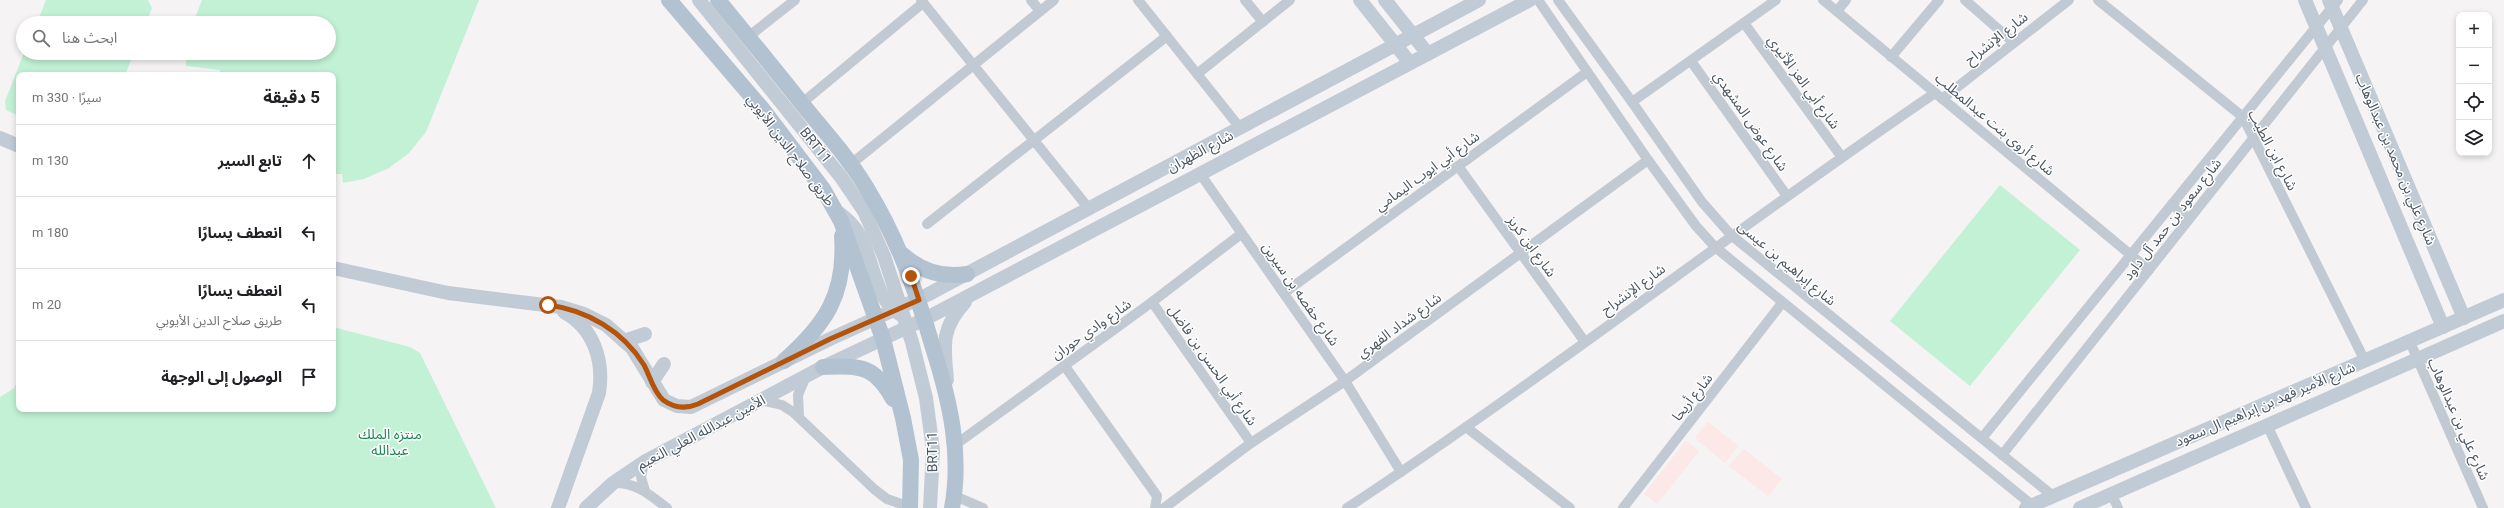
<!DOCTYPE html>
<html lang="ar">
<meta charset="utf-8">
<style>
body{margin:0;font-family:Roboto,"Noto Sans Arabic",sans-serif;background:#f2f2f2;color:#202124;direction:rtl}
.controls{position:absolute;right:12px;top:12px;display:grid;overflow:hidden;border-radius:8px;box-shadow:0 2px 6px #0003}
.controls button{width:36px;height:36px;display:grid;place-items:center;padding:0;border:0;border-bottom:1px solid #e0e0e0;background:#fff;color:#202124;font:20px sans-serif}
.stop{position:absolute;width:12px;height:12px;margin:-9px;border:3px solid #b45309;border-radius:50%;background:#fff}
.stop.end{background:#b45309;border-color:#fff;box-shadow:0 1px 4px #0008}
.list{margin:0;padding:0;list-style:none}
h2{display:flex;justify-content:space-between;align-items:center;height:52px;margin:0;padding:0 16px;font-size:17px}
h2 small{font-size:13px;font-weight:400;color:#757577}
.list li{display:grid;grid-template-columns:26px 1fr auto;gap:12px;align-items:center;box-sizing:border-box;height:72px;padding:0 16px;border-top:1px solid #e0e0e0}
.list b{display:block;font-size:15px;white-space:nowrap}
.list p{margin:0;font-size:13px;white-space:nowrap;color:#757577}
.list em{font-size:13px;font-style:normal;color:#757577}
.icon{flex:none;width:22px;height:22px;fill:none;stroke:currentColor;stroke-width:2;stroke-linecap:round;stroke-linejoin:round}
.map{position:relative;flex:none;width:2504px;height:508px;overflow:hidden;direction:ltr}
.search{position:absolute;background:#fff;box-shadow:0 2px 6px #0003;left:16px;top:16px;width:320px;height:44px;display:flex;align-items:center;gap:10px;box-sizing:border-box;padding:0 14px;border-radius:22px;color:#757577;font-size:15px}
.panel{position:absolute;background:#fff;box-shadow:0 2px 6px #0003;left:16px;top:72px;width:320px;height:340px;border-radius:8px;direction:rtl}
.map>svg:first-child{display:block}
.medical{fill:#fce8e6}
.green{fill:#c3f1d5}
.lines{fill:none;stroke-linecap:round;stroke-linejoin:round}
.street{stroke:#c1cad2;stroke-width:10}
.secondary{stroke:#c1cbd6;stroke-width:14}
.primary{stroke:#b3c2d1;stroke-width:16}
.route{stroke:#b45309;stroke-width:5}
.labels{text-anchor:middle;stroke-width:3;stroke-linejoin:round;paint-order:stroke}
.street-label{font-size:14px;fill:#4a5661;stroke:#fff}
.park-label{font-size:14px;fill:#17864f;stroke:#fff}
</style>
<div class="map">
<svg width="2504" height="508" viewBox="0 0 2504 508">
<rect width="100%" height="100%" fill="#f5f3f3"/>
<!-- medical -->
<g class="medical">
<polygon points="1708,422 1738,446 1725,463 1695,438"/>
<polygon points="1686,441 1699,451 1657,504 1644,494"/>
<polygon points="1744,449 1782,479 1768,496 1729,466"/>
</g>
<!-- green -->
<g class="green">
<polygon points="46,0 148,0 152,8 146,23 37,23"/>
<polygon points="202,0 479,0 426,132 409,153 389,168 364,179 343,183 342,174 333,174 333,75 220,75 220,70 186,66 187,53 329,53 329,23 193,23"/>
<polygon points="24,53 134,53 125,75 19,75 19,116 6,110 5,101"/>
<polygon points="2000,185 2080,250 1970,386 1890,321"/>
<polygon points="333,327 410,347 420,353 496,508 0,508 0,397 14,388 19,379 19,409 333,409"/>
</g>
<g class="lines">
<!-- street -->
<g class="street">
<polyline points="921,0 1090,210"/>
<polyline points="1031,0 1040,11"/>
<polyline points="1138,0 1241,129"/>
<polyline points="1245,0 1263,22"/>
<polyline points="1538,0 1648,160 1696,226 1715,247 2032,505"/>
<polyline points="1558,0 1632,102 1702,202 1731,235 2053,496"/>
<polyline points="1823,0 2149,270"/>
<polyline points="1965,0 2013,42"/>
<polyline points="2098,0 2243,117 2365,361"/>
<polyline points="1837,11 1846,0"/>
<polyline points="1744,23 1841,156"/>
<polyline points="748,37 795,0"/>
<polyline points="1891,57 1939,0"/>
<polyline points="1691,61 1787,196"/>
<polyline points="1197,74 1290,0"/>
<polyline points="1942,99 2069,0"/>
<polyline points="1632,102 1776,0"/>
<polyline points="802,103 923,3"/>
<polyline points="851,164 1054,0"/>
<polyline points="1458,166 1585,342"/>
<polyline points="1201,175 1345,381 1401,472"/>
<polyline points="2172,204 2189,219"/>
<polyline points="927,224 1167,36"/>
<polyline points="1284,293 1587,72"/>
<polyline points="1152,302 1251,443"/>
<polyline points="2410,342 2483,508"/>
<polyline points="1064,365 1157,496 1155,508"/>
<polyline points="761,400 782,405 793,412 874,489 887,499 910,507"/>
<polyline points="799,416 798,395 806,376"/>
<polyline points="1466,427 1570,508"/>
<polyline points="2268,427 2306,508"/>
<polyline points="1982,438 2338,0"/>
<polyline points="955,445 1152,302 1241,234"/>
<polyline points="2002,455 2363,0"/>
<polyline points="644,462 641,477 645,491"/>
<path d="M613 483C636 482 650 495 667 508"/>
<polyline points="2112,495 2118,508"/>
<polyline points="955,496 983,508"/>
<polyline points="1164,508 1251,443 1345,381 1648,160"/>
<path d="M1347 508C1547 376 1736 228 1935 93"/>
<polyline points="1623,508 1782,303"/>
</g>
<!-- secondary -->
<g class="secondary">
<polyline points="699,0 841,177 864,211 884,256 912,342 926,398 933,450 930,508"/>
<polyline points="1360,0 1410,63"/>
<polyline points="1385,0 1428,54"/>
<polyline points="2305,0 2443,327"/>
<polyline points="2329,0 2464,318"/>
<polyline points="0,138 19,146"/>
<path d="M835 210C845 217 853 224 859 234 874 259 874 300 901 315"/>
<polyline points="333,268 448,293 561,307 584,314 606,325 632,348 664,400 677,406 691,407 830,339 927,295 1479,0"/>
<polyline points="624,341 645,334"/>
<path d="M947 380C944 347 940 329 965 302"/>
<polyline points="652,382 664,364"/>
<path d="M558 508 599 393C604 361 594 328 564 312"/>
<polyline points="586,508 613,483 644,462 823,367 925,319 1530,0"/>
<polyline points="2026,508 2504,300"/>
<polyline points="2080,508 2504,321"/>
</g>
<!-- primary -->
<g class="primary">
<polyline points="669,0 764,111 823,189 841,221 883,339 903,418 911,460 910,508"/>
<path d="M718 0C748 37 778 73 807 110 828 135 849 159 866 187 898 239 917 293 934 351 950 402 962 454 952 508"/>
<path d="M903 255C921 271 942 278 967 274"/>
<path d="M784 361C826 324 846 294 842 236"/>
<path d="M823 367C859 366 874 364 893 399"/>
</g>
</g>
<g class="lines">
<!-- route -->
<path class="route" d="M548 305C587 310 623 331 644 365 650 376 653 391 663 400 674 408 686 409 698 404L830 339 919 300 911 276"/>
</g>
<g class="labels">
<!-- street labels -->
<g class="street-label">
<text transform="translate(1996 38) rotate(-38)" y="5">شارع الإنشراح</text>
<text transform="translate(1804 82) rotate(54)" y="5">شارع أبي العز الأثيري</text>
<text transform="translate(1751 121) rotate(55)" y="5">شارع عوض المشهدي</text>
<text transform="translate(1995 124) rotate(40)" y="5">شارع أروى بنت عبدالمطلب</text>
<text transform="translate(816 145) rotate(51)" y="5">BRT11</text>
<text transform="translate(791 150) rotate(53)" y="5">طريق صلاح الدين الأيوبي</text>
<text transform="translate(2273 150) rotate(62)" y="5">شارع ابن الطيب</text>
<text transform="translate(1200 151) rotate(-28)" y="5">شارع الظهران</text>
<text transform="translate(2396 159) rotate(67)" y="5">شارع علي بن محمد بن عبدالوهاب</text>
<text transform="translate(1427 171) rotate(-36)" y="5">شارع أبي ايوب اليمامي</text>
<text transform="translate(2172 219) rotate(-52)" y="5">شارع سعود بن حمد آل داود</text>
<text transform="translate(1532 246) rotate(54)" y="5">شارع ابن كريز</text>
<text transform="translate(1787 263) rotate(40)" y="5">شارع إبراهيم بن عيسى</text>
<text transform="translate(1633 289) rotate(-36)" y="5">شارع الإنشراح</text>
<text transform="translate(1301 294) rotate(55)" y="5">شارع حفصه بن سيرين</text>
<text transform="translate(1399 325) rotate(-36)" y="5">شارع شداد الفهري</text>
<text transform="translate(1091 329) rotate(-35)" y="5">شارع وادي حوران</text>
<text transform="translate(1213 365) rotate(55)" y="5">شارع أبي الحسن بن فاضل</text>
<text transform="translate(1692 397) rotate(-52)" y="5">شارع أريحا</text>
<text transform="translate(2265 404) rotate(-23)" y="5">شارع الأمير فهد بن إبراهيم ال سعود</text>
<text transform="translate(2459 419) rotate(66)" y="5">شارع علي بن عبدالوهاب</text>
<text transform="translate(701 432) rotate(-28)" y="5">الأمين عبدالله العلي النعيم</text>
<text transform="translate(932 452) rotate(-91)" y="5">BRT11</text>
</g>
<!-- park labels -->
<g class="park-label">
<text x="390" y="439">منتزه الملك<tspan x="390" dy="16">عبدالله</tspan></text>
</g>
</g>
</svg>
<div class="controls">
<button>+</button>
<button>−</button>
<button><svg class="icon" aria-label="locate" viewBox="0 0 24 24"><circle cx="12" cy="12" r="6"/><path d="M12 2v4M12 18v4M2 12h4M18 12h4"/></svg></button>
<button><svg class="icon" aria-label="layers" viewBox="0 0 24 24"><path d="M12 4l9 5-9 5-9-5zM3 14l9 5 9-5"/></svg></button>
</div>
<div class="stop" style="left:548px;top:305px"></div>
<div class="stop end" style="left:911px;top:276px"></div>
<div class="search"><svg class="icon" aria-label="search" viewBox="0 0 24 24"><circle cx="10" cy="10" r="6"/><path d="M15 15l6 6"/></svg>ابحث هنا</div>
<section class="panel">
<h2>5 دقيقة<small>سيرًا · 330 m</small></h2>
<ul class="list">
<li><svg class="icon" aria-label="ahead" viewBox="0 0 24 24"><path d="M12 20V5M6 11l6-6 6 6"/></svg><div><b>تابع السير</b></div><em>130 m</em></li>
<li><svg class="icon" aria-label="left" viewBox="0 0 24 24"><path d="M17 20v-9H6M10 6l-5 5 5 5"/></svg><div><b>انعطف يسارًا</b></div><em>180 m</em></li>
<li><svg class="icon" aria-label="left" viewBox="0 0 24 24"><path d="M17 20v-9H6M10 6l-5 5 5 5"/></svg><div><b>انعطف يسارًا</b><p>طريق صلاح الدين الأيوبي</p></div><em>20 m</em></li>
<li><svg class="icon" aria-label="arrive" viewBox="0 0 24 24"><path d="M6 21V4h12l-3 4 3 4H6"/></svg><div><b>الوصول إلى الوجهة</b></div></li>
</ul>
</section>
</div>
